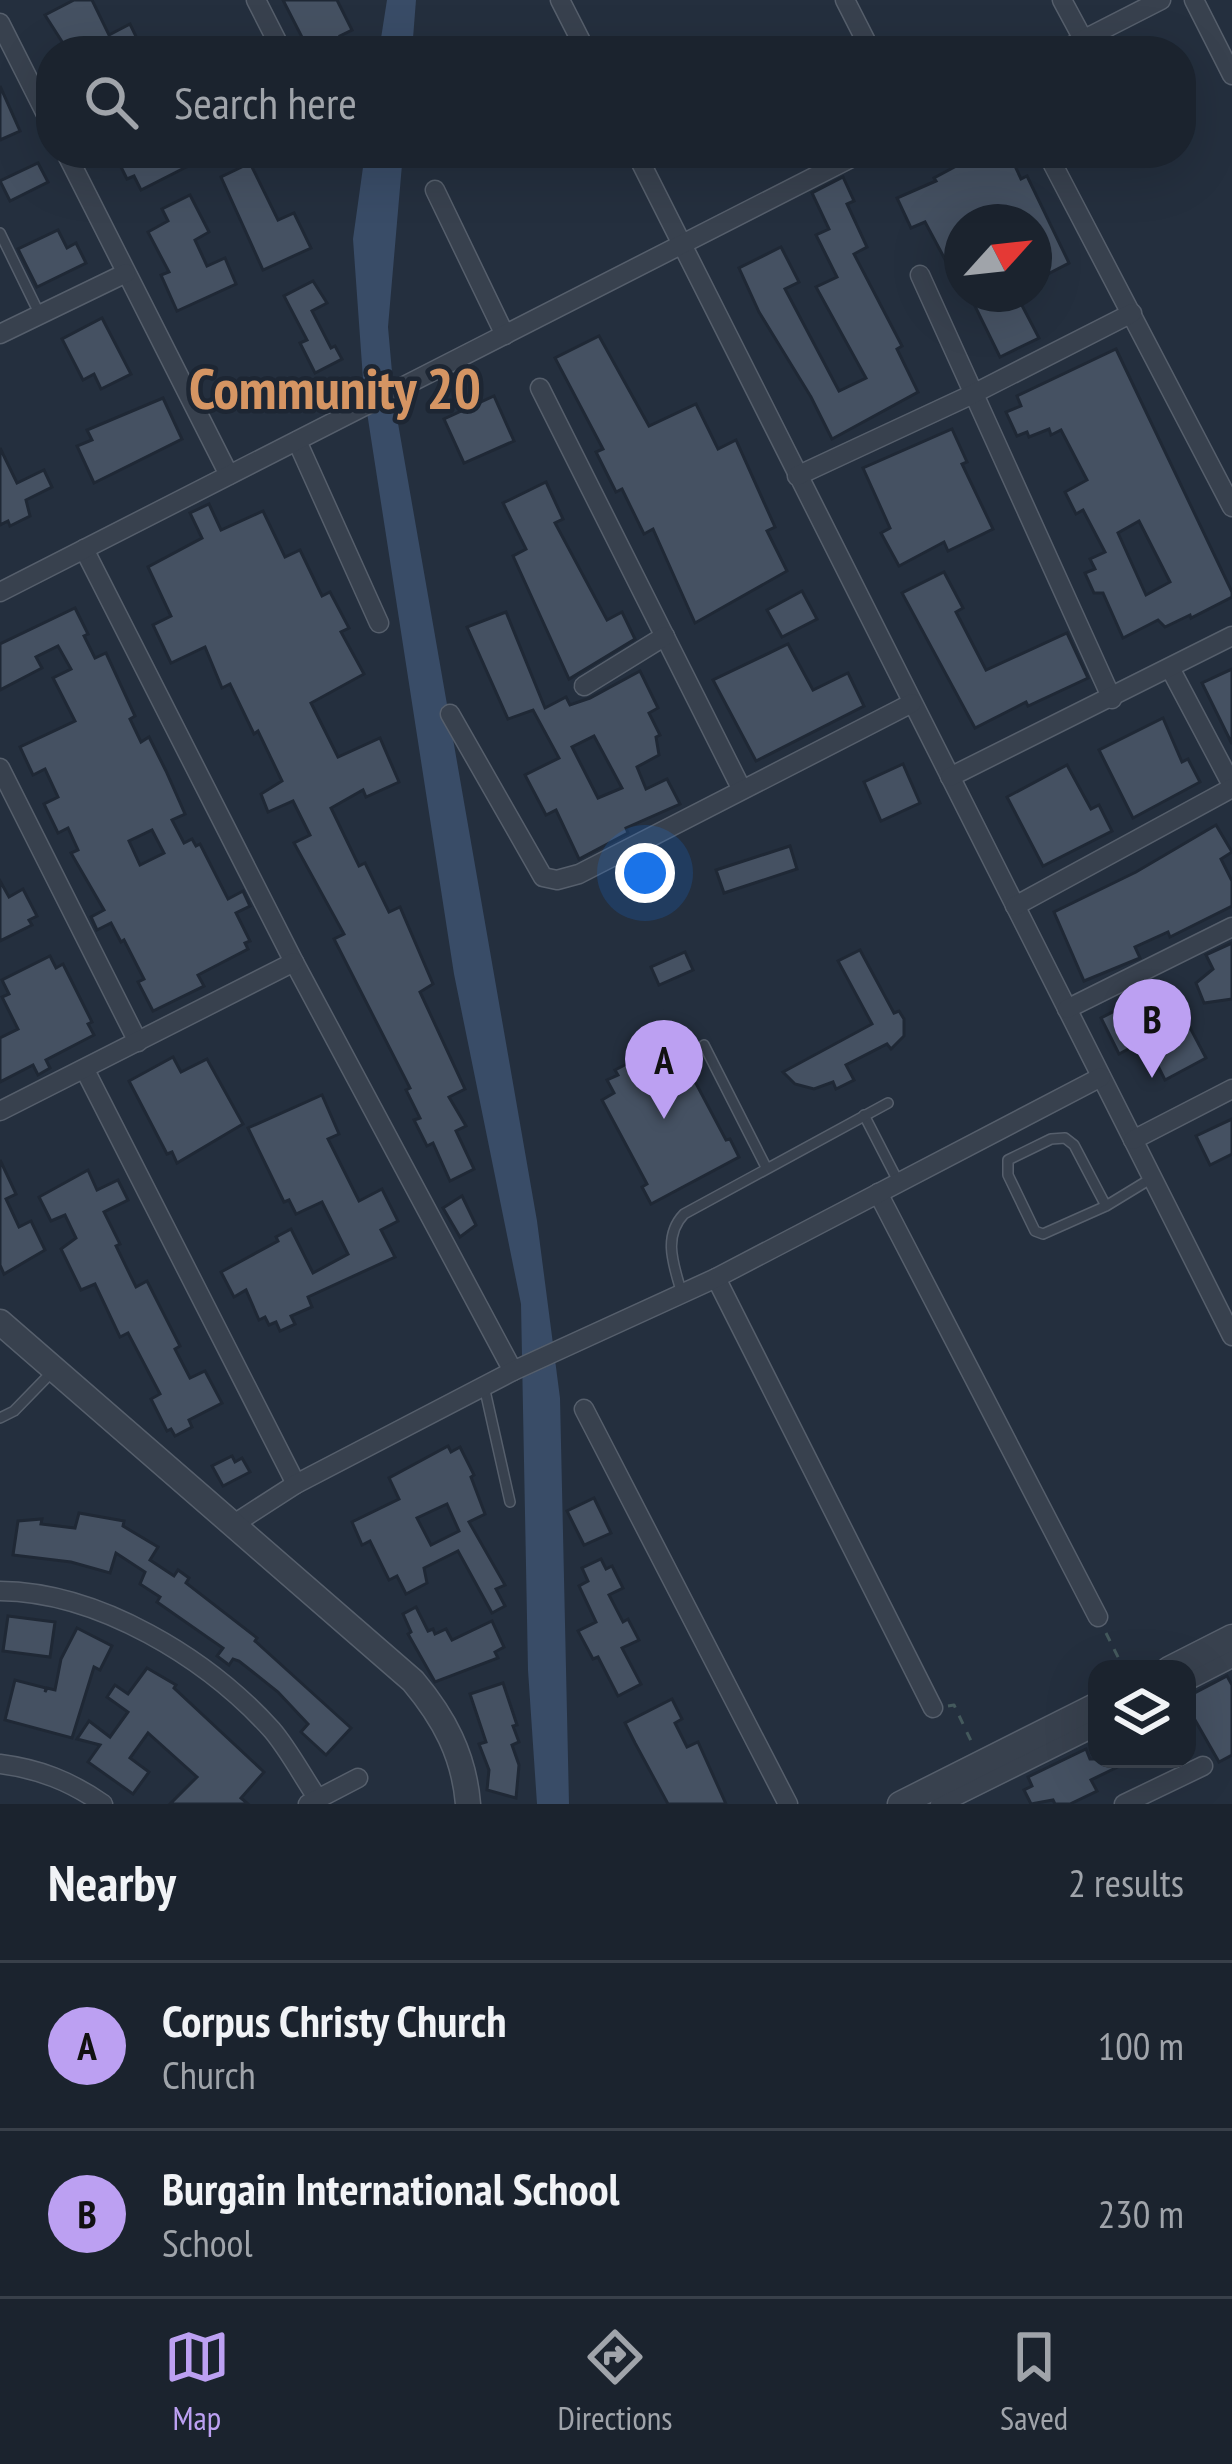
<!DOCTYPE html>
<style>
body{margin:0;font-family:"PT Sans Narrow",sans-serif;background:#242b36;color:#f1f3f6}
.controls{position:absolute;right:36px;bottom:36px;display:grid;overflow:hidden;border-radius:24px;box-shadow:0 12px 48px #0002}
.controls button{width:108px;height:108px;display:grid;place-items:center;padding:0;border:0;border-bottom:3px solid #39404a;background:#1b232e;color:#f1f3f6;font:60px sans-serif}
.compass{position:absolute;left:944px;top:204px;width:108px;height:108px;border-radius:50%;background:#1b232e;box-shadow:0 12px 48px #0002;rotate:63deg}
.you{position:absolute;left:645px;top:873px;width:42px;height:42px;margin:-30px;border:9px solid #fff;border-radius:50%;background:#1a73e8;box-shadow:0 0 0 18px #1a73e833}
.badge{display:grid;place-items:center;width:78px;height:78px;border-radius:50%;background:#bca0f2;color:#111;font-size:39px;font-weight:700}
.pin{position:absolute;translate:-50% -99px;filter:drop-shadow(0 3px 6px #0008)}
.pin::after{content:'';position:absolute;top:63px;width:42px;height:36px;background:inherit;clip-path:polygon(0 0,100% 0,50% 100%)}
.list{margin:0;padding:0;list-style:none}
h2{display:flex;justify-content:space-between;align-items:center;height:156px;margin:0;padding:0 48px;font-size:51px}
h2 small{font-size:39px;font-weight:400;color:#a0a4aa}
.list li{display:grid;grid-template-columns:78px 1fr auto;gap:36px;align-items:center;box-sizing:border-box;height:168px;padding:0 48px;border-top:3px solid #39404a}
.list b{display:block;font-size:45px;white-space:nowrap}
.list p{margin:0;font-size:39px;white-space:nowrap;color:#a0a4aa}
.list em{font-size:39px;font-style:normal;color:#a0a4aa}
.icon{flex:none;width:66px;height:66px;fill:none;stroke:currentColor;stroke-width:2;stroke-linecap:round;stroke-linejoin:round}
.map{position:relative;flex:none;width:1232px;height:1804px;overflow:hidden}
.search{position:absolute;background:#1b232e;box-shadow:0 12px 48px #0002;left:36px;right:36px;top:36px;height:132px;display:flex;align-items:center;gap:30px;box-sizing:border-box;padding:0 42px;border-radius:48px;color:#a0a4aa;font-size:45px}
.sheet{height:492px;background:#1b232e}
nav{display:flex;justify-content:space-around;align-items:center;box-sizing:border-box;height:168px;border-top:3px solid #39404a;background:#1b232e;font-size:33px;color:#a0a4aa}
nav a{display:grid;justify-items:center;gap:6px}
nav .on{color:#bca0f2}
.map>svg:first-child{display:block}
.water{fill:#394c67}
.building{fill:#455162;stroke:#1f2835;stroke-width:3;fill-rule:evenodd}
.lines{fill:none;stroke-linecap:round;stroke-linejoin:round}
.service-casing{stroke:#565f6c;stroke-width:12}
.minor-casing{stroke:#565f6c;stroke-width:21}
.tertiary-casing{stroke:#565f6c;stroke-width:27}
.path{stroke:#44595c;stroke-width:3;stroke-dasharray:9 9;stroke-linecap:butt}
.service{stroke:#38414e;stroke-width:9}
.minor{stroke:#38414e;stroke-width:18}
.tertiary{stroke:#38414e;stroke-width:24}
.labels{text-anchor:middle;stroke-width:9;stroke-linejoin:round;paint-order:stroke}
.district-label{font-size:57px;font-weight:bold;fill:#d59563;stroke:#1d2633}
</style>
<div class="map">
<svg width="1232" height="1804" viewBox="0 0 1232 1804">
<rect width="100%" height="100%" fill="#242f3e"/>
<!-- water -->
<g class="water">
<polygon points="387,0 416,0 412,51 379,51"/>
<polygon points="365,153 403,153 388,327 395,406 537,1221 560,1398 569,1804 537,1804 528,1670 521,1304 454,974 364,393 353,239"/>
</g>
<!-- building -->
<g class="building">
<polygon points="74,0 92,0 109,35 130,24 143,51 68,51 45,15"/>
<polygon points="283,0 337,0 352,30 340,36 344,45 332,51 309,51"/>
<polygon points="0,86 20,131 0,140"/>
<polygon points="114,153 192,153 196,162 141,190 134,176 127,179"/>
<polygon points="950,153 1009,153 1021,179 1027,176 1069,263 1042,277 1034,261 1034,222 962,222 962,291 925,222 911,228 897,198 936,181 934,178 956,166"/>
<polygon points="38,163 48,182 10,201 0,181"/>
<polygon points="250,163 278,220 294,213 311,248 263,270 221,177"/>
<polygon points="843,177 854,201 847,204 867,247 854,254 902,346 897,349 918,392 832,439 811,397 759,312 739,268 781,247 799,282 785,289 839,391 866,378 816,287 837,277 816,235 829,229 812,193"/>
<polygon points="190,195 209,232 195,240 207,266 225,258 236,284 177,311 161,275 169,272 148,232 168,221 162,209"/>
<polygon points="58,230 67,248 76,243 86,263 37,287 18,249"/>
<polygon points="313,281 327,303 312,311 331,348 335,346 342,359 315,373 300,343 307,340 284,296"/>
<polygon points="969,294 1016,294 1039,338 1000,357"/>
<polygon points="102,318 131,374 101,389 94,374 83,380 62,339"/>
<polygon points="599,336 649,426 696,404 718,449 736,440 775,527 767,531 787,571 695,623 653,529 644,534 622,489 616,492 596,452 603,449 555,358"/>
<path d="M1116 349 1232 592V597L1191 618 1190 615 1165 627 1158 620 1123 638 1103 593H1094L1085 573 1095 569 1090 559 1105 552 1083 510 1076 514 1065 492 1087 480 1061 430 1051 435 1049 429 1029 437 1027 432 1017 436 1006 412 1021 406 1017 396ZM1139 521 1170 582 1146 595 1118 533Z"/>
<polygon points="494,396 514,441 464,463 444,419"/>
<polygon points="163,398 182,439 94,483 77,446 92,440 87,430"/>
<polygon points="952,429 967,462 962,464 993,529 948,551 944,542 899,566 881,533 890,528 863,468"/>
<polygon points="0,448 17,483 44,470 52,487 26,500 30,516 10,526 8,521 0,525"/>
<polygon points="546,482 563,519 555,523 607,620 622,612 635,639 569,679 513,556 526,549 503,503"/>
<polygon points="209,504 221,530 263,511 285,557 300,550 322,596 330,592 349,628 341,632 364,674 311,703 338,757 380,738 399,782 366,797 363,790 331,808 359,866 365,863 389,912 400,907 433,984 420,992 465,1089 449,1097 466,1126 456,1131 474,1169 450,1181 433,1143 427,1146 414,1120 420,1118 406,1090 410,1088 334,939 344,934 294,843 310,835 293,801 268,812 261,794 282,781 258,731 254,734 230,684 222,688 205,647 171,663 153,625 171,616 148,567 202,538 190,513"/>
<polygon points="944,572 963,608 956,612 986,670 1067,633 1088,678 1028,706 1026,702 975,728 902,593"/>
<polygon points="802,591 817,619 782,637 767,610"/>
<path d="M75 608 88 634 84 636 95 658 106 653 135 716 130 719 141 742 149 737 166 771 185 814 172 820 184 843 192 839 196 846 200 844 228 899 243 891 250 906 236 913 250 941 245 943 248 949 198 975 204 986 153 1011 138 982 144 979 124 940 121 942 111 923 97 930 91 917 104 910 71 853 78 850 68 828 58 833 44 804 58 797 45 769 33 775 20 747 75 721 53 678 71 669 58 646 36 657 42 668 0 690V644ZM152 830 164 853 140 865 129 841Z"/>
<path d="M506 612 545 708 566 697 570 705 590 698 640 671 658 708 649 713 660 735 656 737 659 755 637 767 646 789 667 779 680 804 626 828 628 833 579 859 556 810 546 815 525 775 559 758 533 710 508 719 467 627ZM594 736 622 788 598 798 572 747Z"/>
<polygon points="788,644 813,690 848,673 864,706 756,761 713,680"/>
<polygon points="1232,669 1232,744 1202,683"/>
<polygon points="1163,718 1182,762 1188,759 1200,782 1133,818 1099,750"/>
<polygon points="903,764 920,803 881,821 864,782"/>
<polygon points="1067,765 1091,809 1099,805 1112,831 1043,866 1007,797"/>
<polygon points="1216,825 1232,852 1221,859 1232,881 1232,906 1170,937 1168,932 1135,947 1140,958 1084,981 1054,912 1136,872"/>
<polygon points="790,846 797,869 724,893 716,870"/>
<polygon points="0,881 9,897 23,889 37,916 29,920 32,925 0,941"/>
<polygon points="1232,943 1232,999 1204,1003 1196,983 1213,969 1206,955"/>
<polygon points="860,950 894,1013 899,1011 904,1019 904,1036 891,1049 887,1044 846,1065 854,1080 836,1089 833,1082 814,1089 795,1084 783,1072 872,1024 838,961"/>
<polygon points="685,952 693,970 659,985 651,967"/>
<polygon points="50,956 56,968 63,964 92,1022 88,1024 94,1035 46,1060 50,1068 38,1075 33,1065 0,1082 0,1038 18,1029 2,997 9,994 2,980"/>
<polygon points="1167,984 1206,1058 1165,1080 1145,1040 1119,1054 1101,1018"/>
<polygon points="668,1048 675,1061 682,1057 726,1140 730,1139 739,1157 651,1204 642,1187 647,1184 602,1100 614,1093 607,1080 618,1075 615,1070 654,1050 656,1054"/>
<polygon points="173,1057 181,1072 207,1059 243,1124 177,1163 172,1152 167,1154 129,1081"/>
<polygon points="322,1095 339,1134 328,1139 359,1201 382,1189 398,1221 381,1230 395,1257 308,1297 312,1307 291,1316 295,1324 280,1331 276,1322 269,1325 265,1317 259,1320 246,1290 234,1297 221,1272 278,1241 276,1237 291,1229 313,1273 348,1254 322,1202 296,1214 289,1200 284,1202 248,1128"/>
<polygon points="1232,1119 1232,1154 1210,1165 1196,1136"/>
<polygon points="0,1160 16,1194 6,1199 19,1227 31,1221 45,1250 4,1274 0,1265"/>
<polygon points="88,1170 97,1190 118,1180 128,1200 104,1212 120,1244 116,1246 136,1287 147,1281 180,1346 175,1349 190,1378 205,1371 222,1403 189,1420 192,1427 175,1436 171,1429 167,1431 151,1399 160,1394 128,1333 120,1337 95,1284 81,1290 61,1249 76,1238 65,1215 51,1221 39,1197"/>
<polygon points="462,1196 476,1225 460,1237 443,1208"/>
<path d="M448 1446 451 1452 460 1447 474 1475 471 1477 485 1514 469 1522 505 1585 496 1589 505 1606 492 1613 458 1551 424 1568 427 1583 406 1594 397 1576 389 1580 370 1541 362 1545 352 1522 399 1499 389 1478ZM447 1504 459 1531 431 1545 417 1518Z"/>
<polygon points="232,1456 235,1462 242,1458 250,1472 223,1486 212,1466"/>
<polygon points="594,1498 611,1533 584,1545 567,1511"/>
<polygon points="79,1513 124,1521 123,1526 158,1547 150,1560 174,1576 178,1570 189,1578 186,1583 257,1638 255,1641 351,1728 326,1755 301,1732 308,1724 278,1692 239,1661 233,1659 229,1665 217,1656 223,1648 157,1602 160,1597 140,1584 145,1572 116,1553 110,1573 71,1562 13,1555 18,1521 42,1519 41,1524 75,1528"/>
<polygon points="601,1559 606,1569 612,1566 623,1588 609,1595 623,1622 628,1619 639,1640 622,1648 641,1684 618,1696 598,1657 593,1659 578,1631 596,1622 579,1586 588,1581 582,1568"/>
<polygon points="416,1607 428,1631 433,1629 435,1634 446,1629 452,1640 492,1621 504,1647 495,1652 498,1658 435,1682 408,1634 411,1632 403,1614"/>
<polygon points="8,1616 55,1622 50,1657 3,1651"/>
<polygon points="77,1628 112,1646 100,1670 94,1667 72,1738 5,1720 15,1680 46,1688 45,1692 47,1688 55,1690 61,1659"/>
<polygon points="147,1668 176,1685 174,1688 264,1772 241,1798 248,1804 170,1804 197,1777 148,1733 130,1758 149,1772 133,1794 88,1762 100,1745 77,1739 89,1721 110,1737 128,1712 107,1697 115,1685 128,1694"/>
<polygon points="1227,1676 1232,1685 1232,1755 1219,1762 1187,1706 1187,1697"/>
<polygon points="503,1683 517,1725 513,1726 519,1742 512,1745 519,1765 516,1798 487,1790 489,1770 479,1744 486,1742 470,1694"/>
<polygon points="672,1699 682,1719 675,1723 687,1747 698,1742 726,1804 668,1804 635,1743 625,1723"/>
<polygon points="1086,1749 1090,1759 1134,1759 1091,1780 1097,1791 1070,1804 1055,1804 1053,1800 1031,1804 1024,1790 1032,1786 1028,1777"/>
</g>
<g class="lines">
<defs>
<g id="service">
<polyline points="0,233 40,315"/>
<polyline points="704,1045 766,1167"/>
<polyline points="864,1115 899,1183"/>
<polyline points="1106,1206 1074,1145 1065,1138 1051,1139 1008,1160 1008,1175 1035,1231 1043,1234 1106,1206 1152,1178"/>
<path d="M682 1294C674 1266 662 1237 684 1214L888 1103"/>
<polyline points="484,1386 510,1502"/>
<polyline points="0,1418 14,1411 51,1373"/>
</g>
<g id="minor">
<polyline points="256,0 282,51"/>
<polyline points="560,0 586,51"/>
<polyline points="845,0 871,51"/>
<polyline points="1062,0 1083,39"/>
<polyline points="1194,0 1232,75"/>
<polyline points="0,23 51,124"/>
<polyline points="1061,51 1161,0"/>
<polyline points="66,153 229,475"/>
<polyline points="334,153 335,155"/>
<polyline points="636,153 1232,1336"/>
<polyline points="1047,153 1232,507"/>
<polyline points="435,190 505,335"/>
<polyline points="920,275 1112,699"/>
<polyline points="0,334 126,273"/>
<polyline points="540,388 741,788"/>
<polyline points="297,441 379,623"/>
<polyline points="797,476 973,394 1132,313"/>
<polyline points="84,549 294,962 513,1371"/>
<polyline points="0,592 861,153"/>
<polyline points="1170,668 1232,785"/>
<polyline points="584,686 665,636"/>
<polyline points="450,714 543,877 557,880 579,874 912,703"/>
<polyline points="0,768 138,1042"/>
<polyline points="950,777 1232,636"/>
<polyline points="1015,906 1232,788"/>
<polyline points="1067,1009 1232,927"/>
<polyline points="85,1070 296,1484"/>
<polyline points="0,1111 294,962"/>
<polyline points="1133,1140 1232,1089"/>
<polyline points="878,1193 1098,1617"/>
<polyline points="716,1278 933,1708"/>
<polyline points="584,1409 788,1804"/>
<polyline points="234,1524 296,1484 513,1371 716,1278 1101,1077"/>
<path d="M0 1591C99 1592 207 1658 272 1730 289 1750 303 1777 318 1799"/>
<polyline points="1187,1681 1232,1658"/>
<path d="M0 1764C39 1769 70 1781 103 1804"/>
<polyline points="308,1804 358,1778"/>
<polyline points="940,1804 1097,1726"/>
<polyline points="1124,1804 1203,1766"/>
</g>
<g id="tertiary">
<path d="M0 1322 413 1681C444 1718 464 1755 468 1804"/>
<polyline points="1169,1669 1232,1637"/>
<polyline points="900,1804 1097,1705"/>
</g>
</defs>
<!-- service casing -->
<use href="#service" class="service-casing"/>
<!-- minor casing -->
<use href="#minor" class="minor-casing"/>
<!-- tertiary casing -->
<use href="#tertiary" class="tertiary-casing"/>
<!-- path -->
<g class="path">
<polyline points="1106,1633 1124,1669"/>
<polyline points="948,1706 954,1705 973,1745"/>
</g>
<!-- service -->
<use href="#service" class="service"/>
<!-- minor -->
<use href="#minor" class="minor"/>
<!-- tertiary -->
<use href="#tertiary" class="tertiary"/>
</g>
<g class="labels">
<!-- district labels -->
<g class="district-label">
<text x="335" y="409">Community 20</text>
</g>
</g>
</svg>
<div class="controls">
<button><svg class="icon" aria-label="layers" viewBox="0 0 24 24"><path d="M12 4l9 5-9 5-9-5zM3 14l9 5 9-5"/></svg></button>
</div>
<svg class="compass" viewBox="-18 -18 36 36"><path d="M0-13l5 13h-10z" fill="#e53935"/><path d="M0 13l5-13h-10z" fill="#a0a4aa"/></svg>
<div class="you"></div>
<div class="pin badge" style="left:664px;top:1119px">A</div>
<div class="pin badge" style="left:1152px;top:1078px">B</div>
<div class="search"><svg class="icon" aria-label="search" viewBox="0 0 24 24"><circle cx="10" cy="10" r="6"/><path d="M15 15l6 6"/></svg>Search here</div>
</div>
<section class="sheet">
<h2>Nearby<small>2 results</small></h2>
<ul class="list">
<li><span class="badge">A</span><div><b>Corpus Christy Church</b><p>Church</p></div><em>100 m</em></li>
<li><span class="badge">B</span><div><b>Burgain International School</b><p>School</p></div><em>230 m</em></li>
</ul>
</section>
<nav>
<a class="on"><svg class="icon" aria-label="map" viewBox="0 0 24 24"><path d="M3 6l6-2 6 2 6-2v14l-6 2-6-2-6 2zM9 4v14M15 6v14"/></svg>Map</a>
<a><svg class="icon" aria-label="directions" viewBox="0 0 24 24"><path d="M12 3l9 9-9 9-9-9zM9 14v-3h6M13 9l2 2-2 2"/></svg>Directions</a>
<a><svg class="icon" aria-label="saved" viewBox="0 0 24 24"><path d="M7 4h10v16l-5-4-5 4z"/></svg>Saved</a>
</nav>
